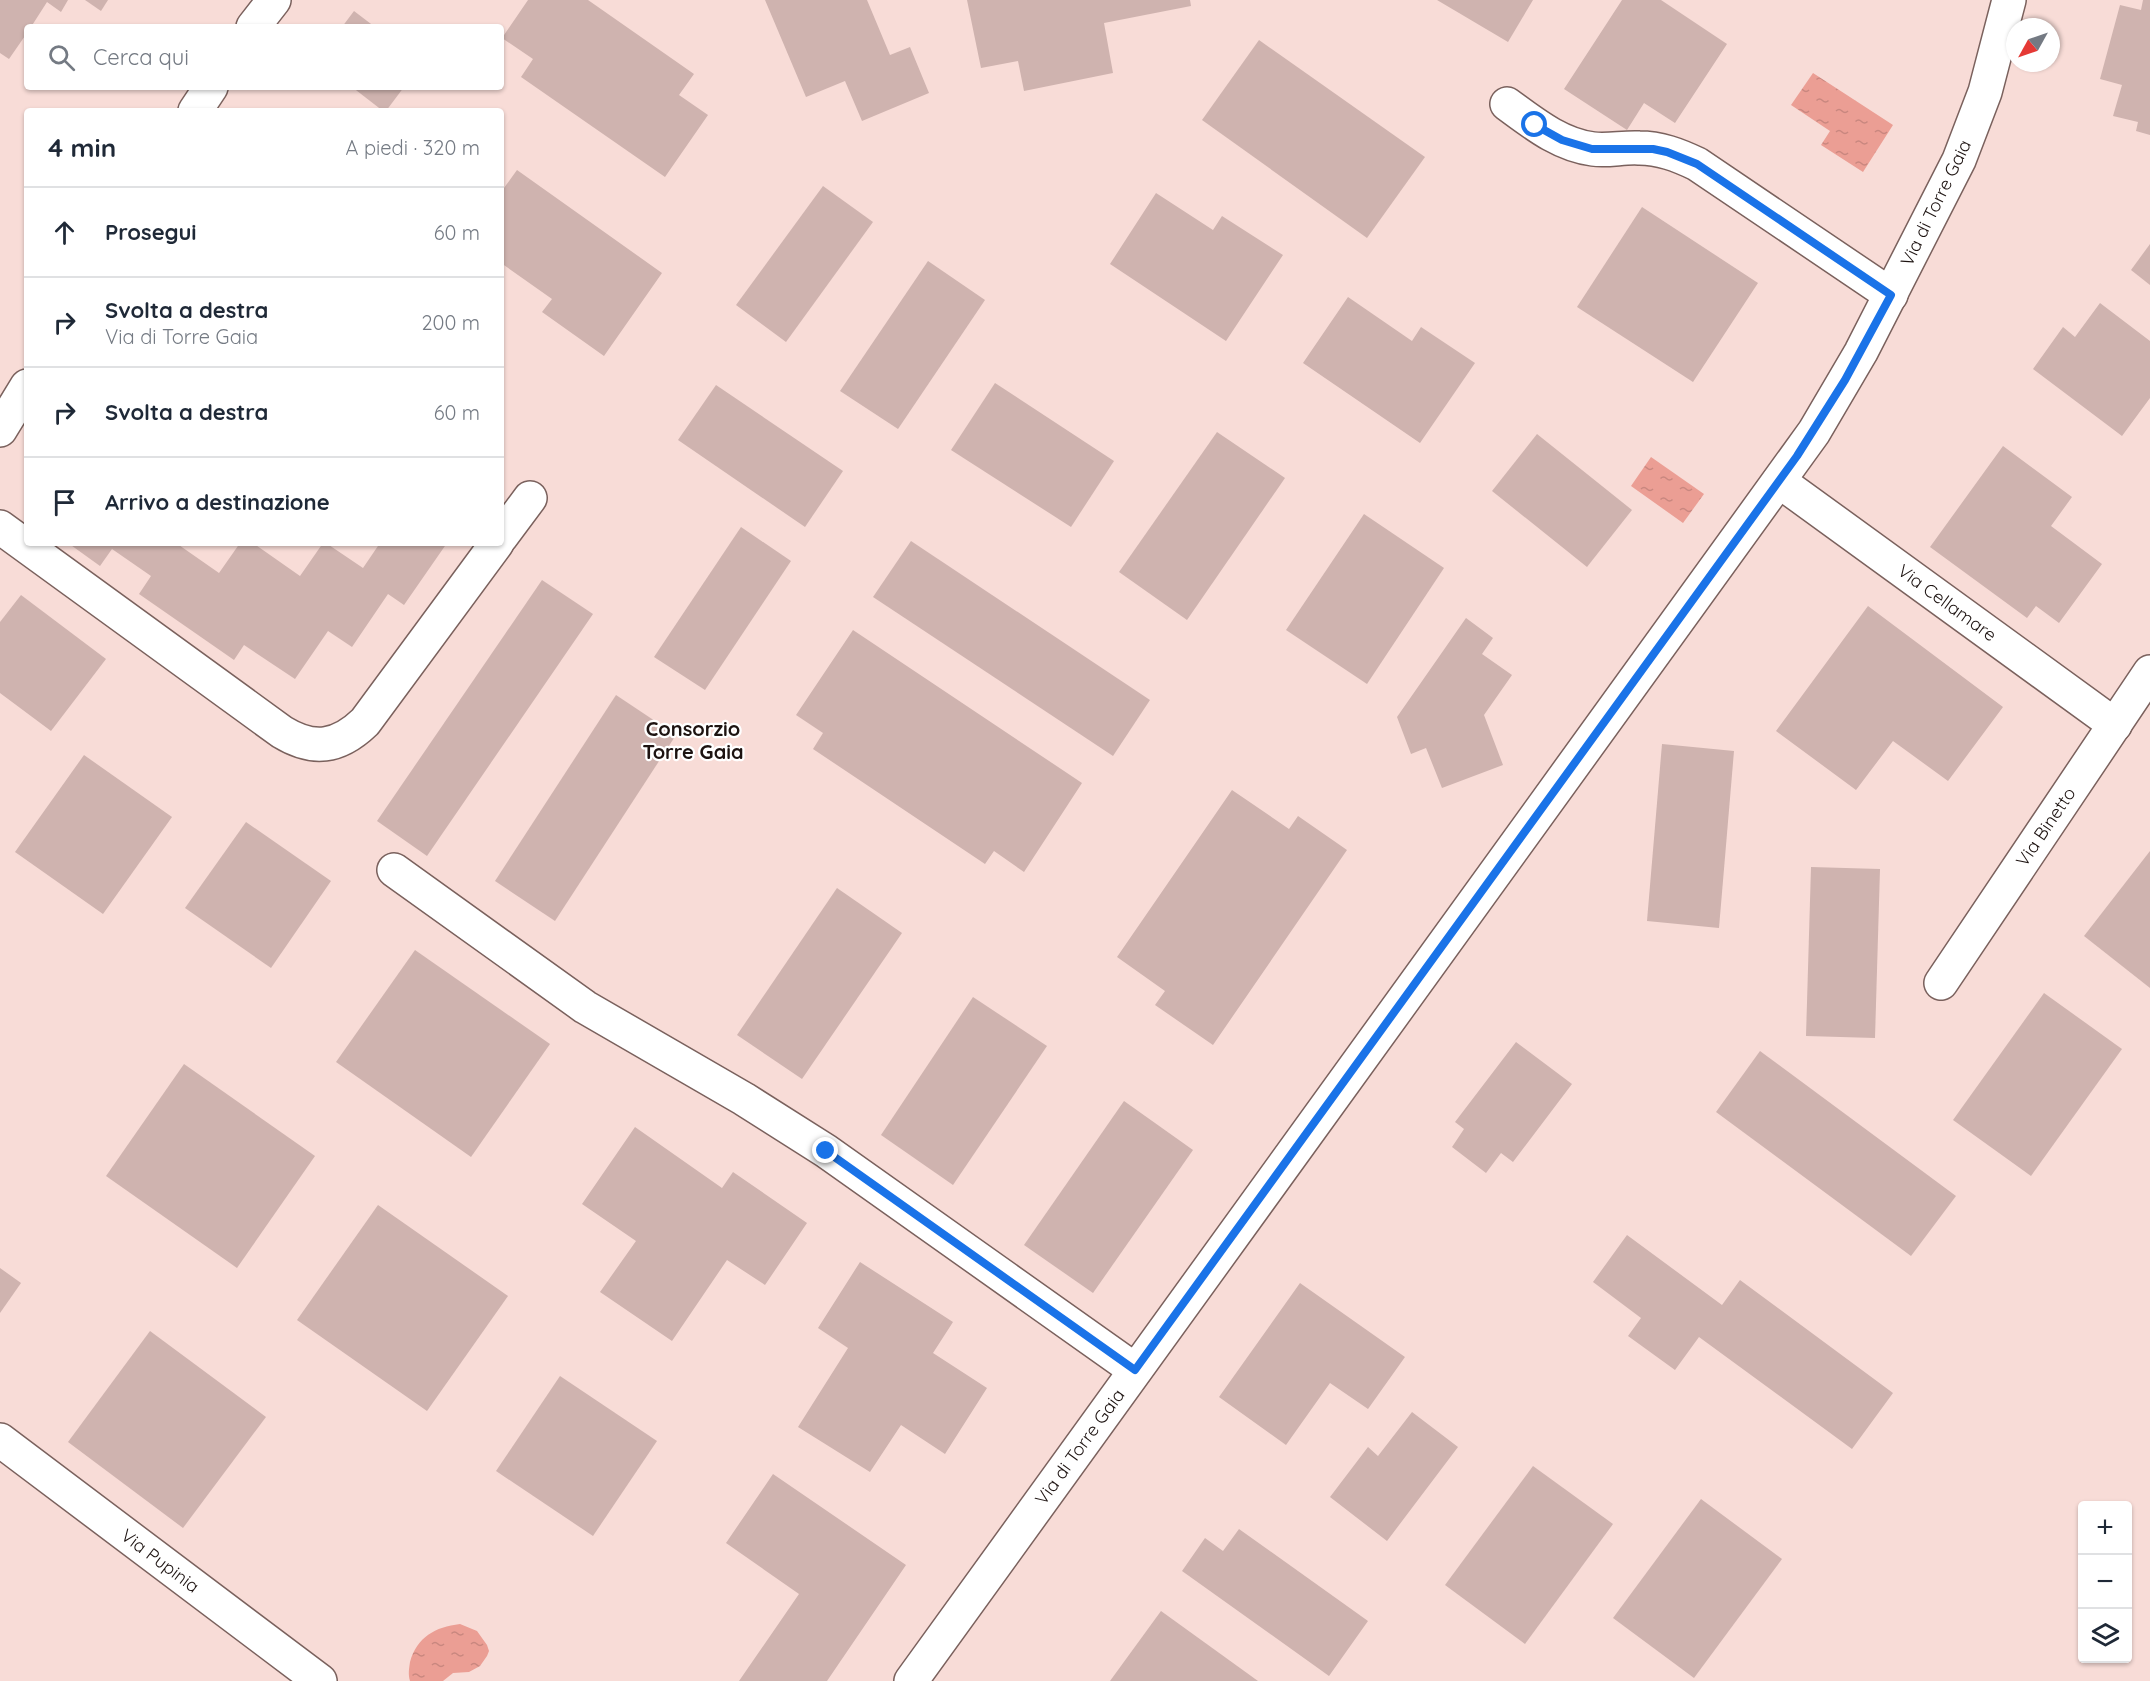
<!DOCTYPE html>
<html lang="it">
<meta charset="utf-8">
<style>
body{margin:0;font-family:Quicksand,sans-serif;background:#f6f6f7;color:#1f2937}
.controls{position:absolute;right:18px;bottom:18px;display:grid;overflow:hidden;border-radius:6px;box-shadow:0 2px 4px #0004}
.controls button{width:54px;height:54px;display:grid;place-items:center;padding:0;border:0;border-bottom:2px solid #e0e1e3;background:#fff;color:#1f2937;font:30px sans-serif}
.compass{position:absolute;left:2006px;top:18px;width:54px;height:54px;border-radius:50%;background:#fff;box-shadow:0 2px 4px #0004;rotate:230deg}
.stop{position:absolute;width:18px;height:18px;margin:-14px;border:4px solid #1a73e8;border-radius:50%;background:#fff}
.stop.end{background:#1a73e8;border-color:#fff;box-shadow:0 2px 6px #0008}
.list{margin:0;padding:0;list-style:none}
h2{display:flex;justify-content:space-between;align-items:center;height:78px;margin:0;padding:0 24px;font-size:26px}
h2 small{font-size:20px;font-weight:400;color:#747a83}
.list li{display:grid;grid-template-columns:39px 1fr auto;gap:18px;align-items:center;box-sizing:border-box;height:90px;padding:0 24px;border-top:2px solid #e0e1e3}
.list b{display:block;font-size:22px;white-space:nowrap}
.list p{margin:0;font-size:20px;white-space:nowrap;color:#747a83}
.list em{font-size:20px;font-style:normal;color:#747a83}
.icon{flex:none;width:33px;height:33px;fill:none;stroke:currentColor;stroke-width:2;stroke-linecap:round;stroke-linejoin:round}
.map{position:relative;flex:none;width:2150px;height:1681px;overflow:hidden}
.search{position:absolute;background:#fff;box-shadow:0 2px 4px #0004;left:24px;top:24px;width:480px;height:66px;display:flex;align-items:center;gap:15px;box-sizing:border-box;padding:0 21px;border-radius:6px;color:#747a83;font-size:22px}
.panel{position:absolute;background:#fff;box-shadow:0 2px 4px #0004;left:24px;top:108px;width:480px;height:438px;border-radius:6px}
.map>svg:first-child{display:block}
.water{fill:url(#water-ripples)}
.building{fill:#cfb3af}
.lines{fill:none;stroke-linecap:round;stroke-linejoin:round}
.minor-casing{stroke:#7a615d;stroke-width:36}
.minor{stroke:#fff;stroke-width:33}
.route{stroke:#1a73e8;stroke-width:8}
.labels{text-anchor:middle;stroke-width:4.5;stroke-linejoin:round;paint-order:stroke}
.street-label{font-size:18px;fill:#1d1311;stroke:#fff}
.neighbourhood-label{font-size:20px;font-weight:bold;fill:#1d1311;stroke:#fff}
</style>
<div class="map">
<svg width="2150" height="1681" viewBox="0 0 2150 1681">
<defs>
<pattern id="water-ripples" width="26" height="14" patternUnits="userSpaceOnUse" patternTransform="scale(1.5)"><rect width="26" height="14" fill="#eb9e94"/><path d="M2 4q2-2 4 0t4 0M15 11q2-2 4 0t4 0" fill="none" stroke="#c9877f"/></pattern>
</defs>
<rect width="100%" height="100%" fill="#f8dcd7"/>
<!-- water -->
<g class="water">
<polygon points="1813,73 1893,125 1863,172 1821,145 1830,131 1791,105"/>
<polygon points="1651,457 1704,494 1683,523 1631,486"/>
<path d="M460 1624 477 1631 487 1645 489 1651 487 1656 480 1666 469 1672 453 1673 443 1681H410C408 1674 409 1669 410 1662 417 1637 435 1627 460 1624Z"/>
</g>
<!-- building -->
<g class="building">
<polygon points="0,0 68,0 61,12 47,2 31,27 27,27 27,33 9,59 0,53"/>
<polygon points="85,0 108,0 101,11"/>
<polygon points="528,0 588,0 694,74 679,95 708,115 665,177 521,77 533,59 502,38"/>
<polygon points="765,0 867,0 890,55 910,47 929,93 862,121 845,81 806,97"/>
<polygon points="967,0 1190,0 1191,6 1104,23 1113,73 1024,91 1018,61 981,68"/>
<polygon points="1437,0 1533,0 1508,42"/>
<polygon points="1622,0 1661,0 1727,44 1675,123 1644,103 1627,130 1564,89"/>
<polygon points="2143,0 2150,0 2150,135 2136,131 2138,122 2113,116 2122,85 2100,79 2120,5 2141,10"/>
<polygon points="354,11 375,27 342,27"/>
<polygon points="1259,40 1425,157 1367,238 1202,120"/>
<polygon points="352,87 404,87 386,111 383,111"/>
<polygon points="517,170 662,273 604,356 542,312 552,299 501,263 501,192"/>
<polygon points="823,186 873,222 786,342 736,305"/>
<polygon points="1156,193 1213,230 1222,216 1283,255 1226,341 1110,264"/>
<polygon points="1642,207 1758,283 1693,382 1577,307"/>
<polygon points="2150,244 2150,285 2131,270"/>
<polygon points="928,261 985,300 898,429 840,391"/>
<polygon points="1348,297 1412,341 1421,327 1475,363 1420,443 1303,363"/>
<polygon points="2100,303 2150,341 2150,398 2122,436 2033,369 2063,327 2075,337"/>
<polygon points="995,383 1114,461 1071,527 951,450"/>
<polygon points="716,385 843,471 805,527 678,440"/>
<polygon points="1217,432 1285,478 1187,620 1119,572"/>
<polygon points="1537,434 1632,510 1587,567 1492,491"/>
<polygon points="2003,446 2072,497 2051,526 2102,564 2059,623 2036,606 2027,618 1930,547"/>
<polygon points="1364,514 1444,568 1367,684 1286,630"/>
<polygon points="741,527 791,561 705,690 654,657"/>
<polygon points="911,541 1150,700 1113,756 873,597"/>
<polygon points="68,543 176,543 219,573 240,543 253,543 300,576 323,543 326,543 363,568 380,543 447,543 404,605 388,594 352,647 328,631 295,679 244,645 234,660 139,594 151,576 112,549 100,566"/>
<polygon points="542,580 593,614 427,856 377,821"/>
<polygon points="21,595 106,659 51,731 0,693 0,622"/>
<polygon points="1868,606 2003,707 1948,781 1893,741 1856,790 1776,731"/>
<polygon points="1466,618 1493,638 1482,654 1512,675 1484,715 1503,765 1442,788 1426,748 1411,754 1397,717"/>
<polygon points="853,630 1082,783 1024,872 994,851 985,864 813,749 823,733 796,715"/>
<polygon points="616,695 676,735 555,921 495,881"/>
<polygon points="1662,744 1734,751 1719,928 1647,921"/>
<polygon points="84,755 172,817 103,914 15,852"/>
<polygon points="1232,790 1289,829 1298,816 1347,850 1213,1045 1155,1005 1165,991 1117,957"/>
<polygon points="246,822 331,881 271,968 185,908"/>
<polygon points="2150,851 2150,988 2084,936"/>
<polygon points="1811,867 1880,869 1875,1038 1806,1036"/>
<polygon points="837,888 902,933 802,1079 737,1035"/>
<polygon points="415,950 550,1044 471,1157 336,1062"/>
<polygon points="2044,993 2122,1049 2031,1176 1953,1120"/>
<polygon points="973,997 1047,1046 953,1185 881,1135"/>
<polygon points="1516,1042 1572,1084 1513,1162 1501,1153 1486,1173 1452,1147 1464,1129 1455,1122"/>
<polygon points="1760,1051 1956,1196 1911,1256 1716,1112"/>
<polygon points="184,1064 315,1156 237,1268 106,1176"/>
<polygon points="1124,1101 1193,1150 1093,1293 1024,1245"/>
<polygon points="635,1127 722,1188 733,1172 807,1223 765,1285 727,1260 672,1341 600,1292 636,1241 582,1204"/>
<polygon points="378,1205 508,1296 427,1411 297,1320"/>
<polygon points="1627,1235 1722,1305 1740,1280 1893,1393 1852,1449 1699,1337 1675,1370 1628,1336 1641,1318 1593,1282"/>
<polygon points="860,1262 953,1322 933,1353 987,1388 945,1454 901,1425 870,1472 798,1427 848,1348 818,1328"/>
<polygon points="0,1268 21,1283 0,1313"/>
<polygon points="1300,1283 1405,1357 1368,1409 1330,1383 1286,1445 1219,1397"/>
<polygon points="150,1331 266,1417 183,1528 68,1442"/>
<polygon points="560,1376 657,1441 593,1536 496,1471"/>
<polygon points="1412,1412 1458,1447 1387,1541 1330,1497 1368,1447 1378,1456"/>
<polygon points="1533,1466 1613,1524 1525,1644 1445,1585"/>
<polygon points="773,1474 906,1565 827,1681 739,1681 799,1594 726,1543"/>
<polygon points="1701,1499 1782,1559 1694,1678 1613,1618"/>
<polygon points="1239,1529 1368,1621 1329,1676 1182,1571 1205,1538 1223,1551"/>
<polygon points="1161,1611 1258,1681 1110,1681"/>
</g>
<g class="lines">
<defs>
<g id="minor">
<polyline points="253,27 274,0"/>
<path d="M1507 104C1533 123 1560 145 1593 149 1608 151 1624 147 1639 148 1660 148 1678 155 1697 164L1891 295"/>
<polyline points="195,111 211,87"/>
<polyline points="0,430 27,386"/>
<polyline points="1779,481 2115,725"/>
<path d="M0 527 282 732C313 751 338 748 365 722L497 543"/>
<polyline points="501,537 530,498"/>
<polyline points="394,870 585,1007 744,1099 826,1151 1135,1370"/>
<polyline points="1941,983 2150,672"/>
<polyline points="0,1440 320,1681"/>
<polyline points="911,1681 1814,432 1861,352 1959,160 1985,92 2009,0"/>
</g>
</defs>
<!-- minor casing -->
<use href="#minor" class="minor-casing"/>
<!-- minor -->
<use href="#minor" class="minor"/>
</g>
<g class="lines">
<!-- route -->
<polyline class="route" points="826,1151 1135,1370 1797,456 1845,380 1891,295 1697,164 1667,152 1653,149 1592,149 1562,140 1535,125"/>
</g>
<g class="labels">
<!-- street labels -->
<g class="street-label">
<text transform="translate(1936 203) rotate(-64)" y="6">Via di Torre Gaia</text>
<text transform="translate(1947 603) rotate(36)" y="6">Via Cellamare</text>
<text transform="translate(2046 827) rotate(-56)" y="6">Via Binetto</text>
<text transform="translate(1080 1447) rotate(-54)" y="6">Via di Torre Gaia</text>
<text transform="translate(160 1561) rotate(37)" y="6">Via Pupinia</text>
</g>
<!-- neighbourhood labels -->
<g class="neighbourhood-label">
<text x="693" y="736">Consorzio<tspan x="693" dy="23">Torre Gaia</tspan></text>
</g>
</g>
</svg>
<div class="controls">
<button>+</button>
<button>−</button>
<button><svg class="icon" aria-label="layers" viewBox="0 0 24 24"><path d="M12 4l9 5-9 5-9-5zM3 14l9 5 9-5"/></svg></button>
</div>
<svg class="compass" viewBox="-18 -18 36 36"><path d="M0-13l5 13h-10z" fill="#e53935"/><path d="M0 13l5-13h-10z" fill="#747a83"/></svg>
<div class="stop" style="left:1535px;top:125px"></div>
<div class="stop end" style="left:826px;top:1151px"></div>
<div class="search"><svg class="icon" aria-label="search" viewBox="0 0 24 24"><circle cx="10" cy="10" r="6"/><path d="M15 15l6 6"/></svg>Cerca qui</div>
<section class="panel">
<h2>4 min<small>A piedi · 320 m</small></h2>
<ul class="list">
<li><svg class="icon" aria-label="ahead" viewBox="0 0 24 24"><path d="M12 20V5M6 11l6-6 6 6"/></svg><div><b>Prosegui</b></div><em>60 m</em></li>
<li><svg class="icon" aria-label="right" viewBox="0 0 24 24"><path d="M7 20v-9h11M14 6l5 5-5 5"/></svg><div><b>Svolta a destra</b><p>Via di Torre Gaia</p></div><em>200 m</em></li>
<li><svg class="icon" aria-label="right" viewBox="0 0 24 24"><path d="M7 20v-9h11M14 6l5 5-5 5"/></svg><div><b>Svolta a destra</b></div><em>60 m</em></li>
<li><svg class="icon" aria-label="arrive" viewBox="0 0 24 24"><path d="M6 21V4h12l-3 4 3 4H6"/></svg><div><b>Arrivo a destinazione</b></div></li>
</ul>
</section>
</div>
